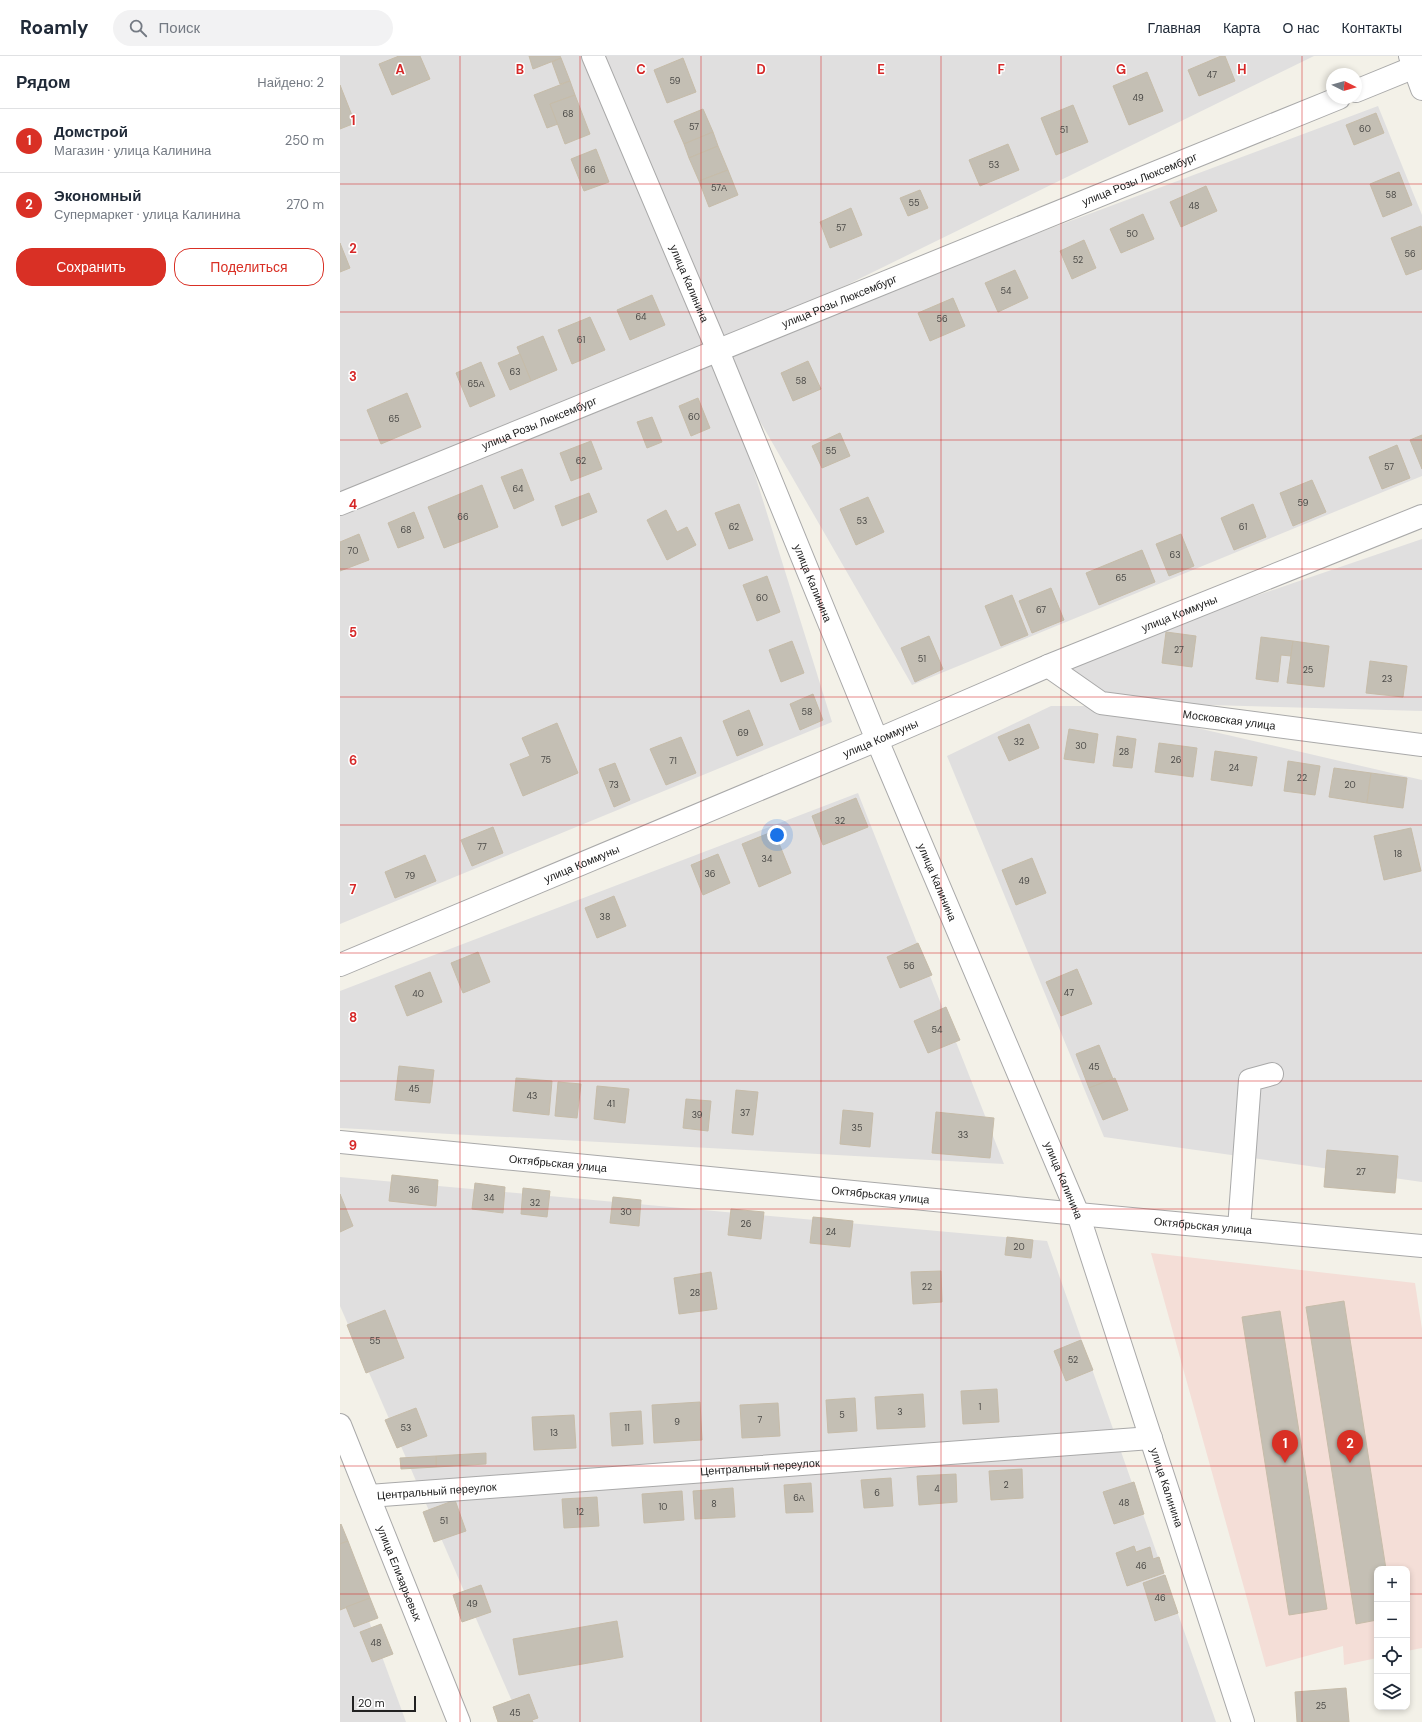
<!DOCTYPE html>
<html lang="ru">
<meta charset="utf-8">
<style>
body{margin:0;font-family:"DM Sans",sans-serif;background:#f2f2f3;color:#1f2937}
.controls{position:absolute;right:12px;bottom:12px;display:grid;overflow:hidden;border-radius:8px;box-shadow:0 2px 6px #0003}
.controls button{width:36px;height:36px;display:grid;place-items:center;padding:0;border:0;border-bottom:1px solid #e0e1e3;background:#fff;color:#1f2937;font:20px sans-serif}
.compass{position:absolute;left:986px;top:12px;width:36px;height:36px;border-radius:50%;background:#fff;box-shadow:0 2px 6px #0003;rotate:95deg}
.scale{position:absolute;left:12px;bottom:10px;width:64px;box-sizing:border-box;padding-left:4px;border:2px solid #222;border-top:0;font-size:11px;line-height:14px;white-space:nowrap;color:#222;-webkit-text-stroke:3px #fff;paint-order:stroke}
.you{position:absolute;left:437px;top:779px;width:14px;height:14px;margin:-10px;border:3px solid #fff;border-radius:50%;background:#1a73e8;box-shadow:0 0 0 6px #1a73e833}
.badge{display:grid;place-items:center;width:26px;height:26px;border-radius:50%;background:#d93025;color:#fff;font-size:13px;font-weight:700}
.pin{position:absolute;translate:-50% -33px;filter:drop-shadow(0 1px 2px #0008)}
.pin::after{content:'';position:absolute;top:21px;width:14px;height:12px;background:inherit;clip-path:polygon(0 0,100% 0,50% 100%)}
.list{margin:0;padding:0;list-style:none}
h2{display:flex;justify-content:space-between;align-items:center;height:52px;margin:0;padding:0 16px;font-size:17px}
h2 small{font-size:13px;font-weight:400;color:#747a83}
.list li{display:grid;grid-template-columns:26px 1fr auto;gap:12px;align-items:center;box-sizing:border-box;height:64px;padding:0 16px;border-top:1px solid #e0e1e3}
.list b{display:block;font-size:15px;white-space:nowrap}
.list p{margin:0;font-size:13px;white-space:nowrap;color:#747a83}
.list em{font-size:13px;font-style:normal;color:#747a83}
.actions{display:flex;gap:8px;padding:12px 16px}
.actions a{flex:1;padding:9px 0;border:1px solid #d93025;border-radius:16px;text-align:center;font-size:14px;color:#d93025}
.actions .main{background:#d93025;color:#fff}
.icon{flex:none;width:22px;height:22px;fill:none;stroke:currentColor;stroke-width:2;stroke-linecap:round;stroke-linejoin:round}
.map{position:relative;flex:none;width:1082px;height:1666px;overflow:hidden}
header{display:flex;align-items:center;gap:24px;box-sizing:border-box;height:56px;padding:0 20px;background:#fff;border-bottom:1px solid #e0e1e3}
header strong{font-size:19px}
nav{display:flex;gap:22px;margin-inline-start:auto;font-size:14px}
.search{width:280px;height:36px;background:#f2f2f3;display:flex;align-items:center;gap:10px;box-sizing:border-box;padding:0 14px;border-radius:22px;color:#747a83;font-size:15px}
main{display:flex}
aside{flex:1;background:#fff}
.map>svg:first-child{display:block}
.residential{fill:#e0dfdf}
.commercial{fill:#f4ded7}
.building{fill:#c4bfb4;stroke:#c6bca9}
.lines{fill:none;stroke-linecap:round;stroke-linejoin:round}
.minor-casing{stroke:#a9a9a9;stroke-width:24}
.minor{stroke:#fff;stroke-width:22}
.grid{fill:none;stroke:#d62828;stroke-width:1;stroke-opacity:0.55}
.labels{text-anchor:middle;stroke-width:3;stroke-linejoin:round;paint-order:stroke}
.number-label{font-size:9px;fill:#4a4946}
.street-label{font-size:11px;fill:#222;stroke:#fff}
.grid-label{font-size:13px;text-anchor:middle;font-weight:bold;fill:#d62828;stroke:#fff;stroke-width:3;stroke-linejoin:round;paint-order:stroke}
</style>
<header>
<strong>Roamly</strong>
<div class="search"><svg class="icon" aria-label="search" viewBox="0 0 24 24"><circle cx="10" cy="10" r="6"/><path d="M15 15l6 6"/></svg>Поиск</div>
<nav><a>Главная</a><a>Карта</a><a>О нас</a><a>Контакты</a></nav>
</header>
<main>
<aside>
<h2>Рядом<small>Найдено: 2</small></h2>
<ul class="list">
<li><span class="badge">1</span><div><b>Домстрой</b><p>Магазин · улица Калинина</p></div><em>250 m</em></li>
<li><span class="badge">2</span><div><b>Экономный</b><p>Супермаркет · улица Калинина</p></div><em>270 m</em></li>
</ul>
<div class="actions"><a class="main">Сохранить</a><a>Поделиться</a></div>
</aside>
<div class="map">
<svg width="1082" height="1666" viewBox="0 0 1082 1666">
<rect width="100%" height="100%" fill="#f3f1e8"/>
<!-- residential -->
<g class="residential">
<polygon points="0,0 252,0 376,295 0,447"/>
<polygon points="255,0 974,0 378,292"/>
<polygon points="1038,50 1082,159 1082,420 572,629 380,296"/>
<polygon points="377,297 492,666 0,868 0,449"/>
<polygon points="1082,483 1082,655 762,646 710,610"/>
<polygon points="711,650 762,650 1082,724 1082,1126 764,1081 607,700"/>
<polygon points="518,737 664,1108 0,1072 0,935"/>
<polygon points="0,1121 707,1185 876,1666 181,1666 0,1250"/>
<polygon points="0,1486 66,1666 0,1666"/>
</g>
<!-- commercial -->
<polygon class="commercial" points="811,1197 1075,1227 1082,1273 1082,1592 1067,1595 1067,1513 1037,1513 1037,1602 1004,1609 1003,1590 926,1611"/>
<!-- building -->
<g class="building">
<polygon points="59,0 80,0 90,23 52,39 39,8"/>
<polygon points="189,0 220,0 221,2 193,13"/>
<polygon points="881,0 885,0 895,25 859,40 848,14"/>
<polygon points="221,2 230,25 220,28 212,6"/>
<polygon points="343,2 356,36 327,47 314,14"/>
<polygon points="807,16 823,55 789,69 773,30"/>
<polygon points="230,25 235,39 210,48 218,68 207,72 194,39"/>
<polygon points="0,29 15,67 0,73"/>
<polygon points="235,39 250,78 225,88 210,48"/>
<polygon points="733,49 748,86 716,99 701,62"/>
<polygon points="363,53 373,76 344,88 334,65"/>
<polygon points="1036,57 1044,77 1014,89 1006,69"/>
<polygon points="373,76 378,90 349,102 344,88"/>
<polygon points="668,88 679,114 640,130 629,104"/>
<polygon points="378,90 388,114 359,125 349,102"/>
<polygon points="256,93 269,126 244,135 231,103"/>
<polygon points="388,114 398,139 369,151 359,125"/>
<polygon points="1059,116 1072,149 1043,161 1030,128"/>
<polygon points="866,130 877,155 841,171 830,146"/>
<polygon points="580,134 588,152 568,160 560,142"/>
<polygon points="511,152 522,179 490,192 480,166"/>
<polygon points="803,158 814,183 781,197 770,173"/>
<polygon points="1081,170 1082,174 1082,213 1066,219 1051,182"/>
<polygon points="744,184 756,212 732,223 720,195"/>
<polygon points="0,187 10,212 0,216"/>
<polygon points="675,214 688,242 658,256 645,227"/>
<polygon points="312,239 325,269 290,284 277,254"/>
<polygon points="613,242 625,270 590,285 578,257"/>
<polygon points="250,261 265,294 232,308 218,274"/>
<polygon points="203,280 217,314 191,325 177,291"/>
<polygon points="180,298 191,325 170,334 158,307"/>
<polygon points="468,305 481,333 453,345 441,317"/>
<polygon points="141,306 155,340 130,351 116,317"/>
<polygon points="67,337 81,371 41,388 27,354"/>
<polygon points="358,342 370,372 351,380 339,350"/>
<polygon points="312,361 322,386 307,392 297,366"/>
<polygon points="500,377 510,400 482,412 472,390"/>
<polygon points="1082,379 1082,413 1070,384"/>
<polygon points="251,385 262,413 231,425 220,397"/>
<polygon points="1057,389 1070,422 1042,433 1029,401"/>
<polygon points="182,413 194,444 174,453 161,421"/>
<polygon points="972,424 986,456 953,470 940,437"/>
<polygon points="142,429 158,471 104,492 88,451"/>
<polygon points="249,437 257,456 222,470 215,450"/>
<polygon points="528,441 544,476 516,489 500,453"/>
<polygon points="399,448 413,484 389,493 375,457"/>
<polygon points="913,448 926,481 894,494 881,462"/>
<polygon points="326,454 337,476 347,471 356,489 327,504 307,464"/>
<polygon points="74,456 84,482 58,492 48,467"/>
<polygon points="19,478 29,504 0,515 0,486"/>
<polygon points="841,478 854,510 829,520 816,488"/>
<polygon points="802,494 815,526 759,549 746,517"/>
<polygon points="427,520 440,556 417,565 403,529"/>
<polygon points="711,532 724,564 692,577 679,545"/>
<polygon points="672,539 688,579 661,590 645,550"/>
<polygon points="826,576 856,580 852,611 822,607"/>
<polygon points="589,580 603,613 575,626 561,592"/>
<polygon points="921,581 953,585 951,600 941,599 938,626 916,623"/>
<polygon points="452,585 464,617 441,626 429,594"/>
<polygon points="953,585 989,590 984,631 947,627"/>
<polygon points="1030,605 1067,610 1063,641 1026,637"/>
<polygon points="473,638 483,664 460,674 450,648"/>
<polygon points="409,654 423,689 397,700 383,665"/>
<polygon points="217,667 238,717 183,740 170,708 190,700 182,682"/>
<polygon points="689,668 699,692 669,705 658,681"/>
<polygon points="729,673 758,678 754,707 724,703"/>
<polygon points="777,680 796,683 792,712 773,710"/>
<polygon points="341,681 356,717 326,729 310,693"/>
<polygon points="819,687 857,692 853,721 815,716"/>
<polygon points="875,695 917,701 912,730 871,724"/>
<polygon points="948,705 980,710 975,739 944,735"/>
<polygon points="275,707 290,744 274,751 259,713"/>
<polygon points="994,712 1031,717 1027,747 989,741"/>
<polygon points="1031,717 1067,722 1063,752 1027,747"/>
<polygon points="516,742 528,771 483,789 472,760"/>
<polygon points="153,771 163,797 132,810 121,784"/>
<polygon points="1071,772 1081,815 1044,824 1034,780"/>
<polygon points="434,775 451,817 419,831 402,788"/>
<polygon points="378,798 390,827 363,839 351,809"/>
<polygon points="85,799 96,825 55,842 45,816"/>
<polygon points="692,802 706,837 676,849 662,814"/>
<polygon points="274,840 286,870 257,882 245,852"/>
<polygon points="578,887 592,919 560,932 547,901"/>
<polygon points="138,896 150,926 123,937 111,907"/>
<polygon points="737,913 752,948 721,960 706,926"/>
<polygon points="90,916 102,946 67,960 55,930"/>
<polygon points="606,951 620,984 588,997 574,965"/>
<polygon points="759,989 773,1023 749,1032 736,998"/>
<polygon points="59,1010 94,1014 90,1047 55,1044"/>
<polygon points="176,1022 212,1025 209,1059 173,1055"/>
<polygon points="775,1022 788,1054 763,1064 749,1032"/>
<polygon points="218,1026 241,1028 237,1062 215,1060"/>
<polygon points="257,1030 289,1033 285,1067 254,1063"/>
<polygon points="396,1034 418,1036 413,1079 392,1077"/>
<polygon points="346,1043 371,1045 368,1075 343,1072"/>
<polygon points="503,1054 533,1057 530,1091 500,1088"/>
<polygon points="596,1056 654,1062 650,1102 592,1097"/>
<polygon points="987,1094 1058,1100 1055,1137 984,1131"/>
<polygon points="52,1119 98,1124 96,1150 49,1145"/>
<polygon points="135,1127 165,1131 163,1157 132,1153"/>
<polygon points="183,1132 210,1135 207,1161 181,1158"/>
<polygon points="0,1138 13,1170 0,1176"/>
<polygon points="273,1141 301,1144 299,1170 270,1167"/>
<polygon points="391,1153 424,1156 421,1183 388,1179"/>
<polygon points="473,1161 513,1165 510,1191 470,1187"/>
<polygon points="667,1181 693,1184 691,1202 665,1199"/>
<polygon points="601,1215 602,1246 573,1248 571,1216"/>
<polygon points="371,1216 377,1253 339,1258 334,1222"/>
<polygon points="1004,1245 1046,1513 1037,1513 1037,1564 1016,1568 966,1251"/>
<polygon points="45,1254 64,1302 26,1317 7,1269"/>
<polygon points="940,1255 987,1553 949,1559 902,1261"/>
<polygon points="741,1284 753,1314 726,1325 714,1295"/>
<polygon points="657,1333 659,1366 623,1368 621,1335"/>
<polygon points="583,1338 585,1371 537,1373 535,1341"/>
<polygon points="515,1342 517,1375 488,1377 486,1344"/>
<polygon points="360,1346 362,1384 314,1387 312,1349"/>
<polygon points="438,1347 440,1380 402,1382 400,1349"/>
<polygon points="76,1352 87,1380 57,1392 45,1364"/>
<polygon points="301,1355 303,1388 272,1390 270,1357"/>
<polygon points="234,1359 236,1392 194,1394 192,1361"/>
<polygon points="146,1397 146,1408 96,1411 96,1400"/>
<polygon points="96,1400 96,1411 61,1413 60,1402"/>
<polygon points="682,1413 683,1442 651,1444 649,1415"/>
<polygon points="616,1418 617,1446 579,1449 577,1420"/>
<polygon points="551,1422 553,1450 524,1452 521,1424"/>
<polygon points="794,1426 804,1458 774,1468 763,1436"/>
<polygon points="471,1427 473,1456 446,1457 444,1429"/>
<polygon points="393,1432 395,1461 355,1463 353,1435"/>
<polygon points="342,1435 344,1464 304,1467 302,1438"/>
<polygon points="257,1441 259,1470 224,1472 222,1443"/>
<polygon points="115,1444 126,1475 94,1486 83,1456"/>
<polygon points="1,1468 8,1485 0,1488 0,1469"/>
<polygon points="8,1485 30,1542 0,1554 0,1488"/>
<polygon points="794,1490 796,1496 810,1491 813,1503 819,1501 824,1517 787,1530 776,1497"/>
<polygon points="825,1519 838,1557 815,1565 803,1527"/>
<polygon points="141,1529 151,1556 122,1566 113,1539"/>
<polygon points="30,1542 38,1562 14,1571 6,1551"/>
<polygon points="277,1565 283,1601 179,1619 173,1583"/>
<polygon points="41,1568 53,1598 32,1606 20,1576"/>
<polygon points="1006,1632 1009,1666 957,1666 955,1636"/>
<polygon points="189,1638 198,1662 192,1664 193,1666 158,1666 153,1651"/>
</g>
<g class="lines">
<defs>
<g id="minor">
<path id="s1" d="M253 0 378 295 537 684 738 1158 903 1666"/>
<polyline points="1070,0 1082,33"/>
<polyline points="1016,35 1082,8"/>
<path id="s2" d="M0 448 999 42"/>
<path id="s3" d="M708 610 761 647 1082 689"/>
<path id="s4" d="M0 909 537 684 708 610 1082 460"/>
<path id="s5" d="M0 1086 738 1158 1082 1190"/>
<polyline points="899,1172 910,1024 932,1018"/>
<path id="s6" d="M0 1369 119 1666"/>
<path id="s7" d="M29 1440 811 1382"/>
</g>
</defs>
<!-- minor casing -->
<use href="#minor" class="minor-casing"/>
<!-- minor -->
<use href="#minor" class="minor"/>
</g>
<!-- grid -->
<path class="grid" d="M120 0V1666M240 0V1666M361 0V1666M481 0V1666M601 0V1666M721 0V1666M842 0V1666M962 0V1666M0 128H1082M0 256H1082M0 384H1082M0 513H1082M0 641H1082M0 769H1082M0 897H1082M0 1025H1082M0 1153H1082M0 1282H1082M0 1410H1082M0 1538H1037M1067 1538H1082"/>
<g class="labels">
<!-- number labels -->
<g class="number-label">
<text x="872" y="22">47</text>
<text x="335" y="28">59</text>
<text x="798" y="45">49</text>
<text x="228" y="61">68</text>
<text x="354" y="74">57</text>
<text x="1025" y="76">60</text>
<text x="724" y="77">51</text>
<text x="654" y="112">53</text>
<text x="250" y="117">66</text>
<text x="379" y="135">57А</text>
<text x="1051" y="142">58</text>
<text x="574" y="150">55</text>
<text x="854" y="153">48</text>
<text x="501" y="175">57</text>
<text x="792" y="181">50</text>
<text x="1070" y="201">56</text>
<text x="738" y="207">52</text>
<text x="666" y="238">54</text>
<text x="301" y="264">64</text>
<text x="602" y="266">56</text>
<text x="241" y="287">61</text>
<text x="175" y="319">63</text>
<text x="461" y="328">58</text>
<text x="136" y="331">65А</text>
<text x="354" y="364">60</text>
<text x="54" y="366">65</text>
<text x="491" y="398">55</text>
<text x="241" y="408">62</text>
<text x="1049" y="414">57</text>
<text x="178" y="436">64</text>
<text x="963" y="450">59</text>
<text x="123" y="464">66</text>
<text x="522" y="468">53</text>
<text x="394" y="474">62</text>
<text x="903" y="474">61</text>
<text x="66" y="477">68</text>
<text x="13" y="498">70</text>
<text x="835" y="502">63</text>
<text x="781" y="525">65</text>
<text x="422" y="545">60</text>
<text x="701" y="557">67</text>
<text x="839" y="597">27</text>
<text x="582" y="606">51</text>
<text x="968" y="617">25</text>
<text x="1047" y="626">23</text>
<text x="467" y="659">58</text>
<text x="403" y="680">69</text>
<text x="679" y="689">32</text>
<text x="741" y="693">30</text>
<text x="784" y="699">28</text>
<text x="206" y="707">75</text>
<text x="836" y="707">26</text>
<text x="333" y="708">71</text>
<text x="894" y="715">24</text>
<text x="962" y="725">22</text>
<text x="274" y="732">73</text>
<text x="1010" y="732">20</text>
<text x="500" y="768">32</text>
<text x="142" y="794">77</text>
<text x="1058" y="801">18</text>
<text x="427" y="806">34</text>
<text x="370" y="821">36</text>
<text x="70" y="823">79</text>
<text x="684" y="828">49</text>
<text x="265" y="864">38</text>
<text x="569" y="913">56</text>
<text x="729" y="940">47</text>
<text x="78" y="941">40</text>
<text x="597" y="977">54</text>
<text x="754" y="1014">45</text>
<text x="74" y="1036">45</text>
<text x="192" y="1043">43</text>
<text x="271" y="1051">41</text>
<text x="405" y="1060">37</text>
<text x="357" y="1062">39</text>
<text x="517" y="1075">35</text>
<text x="623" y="1082">33</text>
<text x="1021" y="1119">27</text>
<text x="74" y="1137">36</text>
<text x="149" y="1145">34</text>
<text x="195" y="1150">32</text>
<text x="286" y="1159">30</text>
<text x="406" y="1171">26</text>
<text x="491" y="1179">24</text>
<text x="679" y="1194">20</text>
<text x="587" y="1234">22</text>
<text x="355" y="1240">28</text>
<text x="35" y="1288">55</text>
<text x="733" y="1307">52</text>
<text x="640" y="1354">1</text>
<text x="560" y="1359">3</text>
<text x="502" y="1362">5</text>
<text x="420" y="1367">7</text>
<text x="337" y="1369">9</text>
<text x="66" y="1375">53</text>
<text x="287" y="1375">11</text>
<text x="214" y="1380">13</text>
<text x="666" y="1432">2</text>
<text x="597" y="1436">4</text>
<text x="537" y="1440">6</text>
<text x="459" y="1445">6А</text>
<text x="784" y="1450">48</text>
<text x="374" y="1451">8</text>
<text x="323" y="1454">10</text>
<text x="240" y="1459">12</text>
<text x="104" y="1468">51</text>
<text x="801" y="1513">46</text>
<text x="820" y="1545">46</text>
<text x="132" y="1551">49</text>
<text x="36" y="1590">48</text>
<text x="981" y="1653">25</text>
<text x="175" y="1660">45</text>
</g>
<!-- street labels -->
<g class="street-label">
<text dy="4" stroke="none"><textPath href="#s2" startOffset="863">улица Розы Люксембург</textPath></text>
<text dy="4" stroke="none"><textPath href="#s1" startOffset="247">улица Калинина</textPath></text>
<text dy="4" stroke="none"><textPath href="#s2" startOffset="539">улица Розы Люксембург</textPath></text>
<text dy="4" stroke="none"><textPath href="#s2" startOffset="215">улица Розы Люксембург</textPath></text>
<text dy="4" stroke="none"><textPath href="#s1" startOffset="571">улица Калинина</textPath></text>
<text dy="4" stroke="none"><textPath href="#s4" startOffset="910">улица Коммуны</textPath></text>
<text dy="4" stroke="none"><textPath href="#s3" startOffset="194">Московская улица</textPath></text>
<text dy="4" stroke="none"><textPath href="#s4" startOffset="586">улица Коммуны</textPath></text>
<text dy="4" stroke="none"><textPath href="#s4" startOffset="262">улица Коммуны</textPath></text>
<text dy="4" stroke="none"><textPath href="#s1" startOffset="895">улица Калинина</textPath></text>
<text dy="4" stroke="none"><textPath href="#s5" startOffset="219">Октябрьская улица</textPath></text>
<text dy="4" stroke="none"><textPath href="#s1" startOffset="1219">улица Калинина</textPath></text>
<text dy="4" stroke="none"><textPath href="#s5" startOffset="543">Октябрьская улица</textPath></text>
<text dy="4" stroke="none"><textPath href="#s5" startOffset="867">Октябрьская улица</textPath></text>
<text dy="4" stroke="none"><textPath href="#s7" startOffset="392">Центральный переулок</textPath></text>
<text dy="4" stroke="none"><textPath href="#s1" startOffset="1543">улица Калинина</textPath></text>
<text dy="4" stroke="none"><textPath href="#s7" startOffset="68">Центральный переулок</textPath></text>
<text dy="4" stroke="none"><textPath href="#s6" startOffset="160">улица Елизарьевых</textPath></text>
</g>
</g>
<g class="grid-label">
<text x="60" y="18">A</text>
<text x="180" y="18">B</text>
<text x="301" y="18">C</text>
<text x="421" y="18">D</text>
<text x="541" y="18">E</text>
<text x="661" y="18">F</text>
<text x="781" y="18">G</text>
<text x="902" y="18">H</text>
<text x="13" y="69">1</text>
<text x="13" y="197">2</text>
<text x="13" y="325">3</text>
<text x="13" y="453">4</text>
<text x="13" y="581">5</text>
<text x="13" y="709">6</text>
<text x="13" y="838">7</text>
<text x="13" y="966">8</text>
<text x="13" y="1094">9</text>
</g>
</svg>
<div class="controls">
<button>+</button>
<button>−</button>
<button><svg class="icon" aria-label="locate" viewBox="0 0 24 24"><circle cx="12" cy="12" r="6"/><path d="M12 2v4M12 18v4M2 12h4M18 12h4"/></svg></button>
<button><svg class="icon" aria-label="layers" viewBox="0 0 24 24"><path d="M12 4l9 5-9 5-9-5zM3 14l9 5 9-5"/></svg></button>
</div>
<svg class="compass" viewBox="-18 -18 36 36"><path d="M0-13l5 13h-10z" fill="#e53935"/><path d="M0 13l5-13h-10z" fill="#747a83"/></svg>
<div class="scale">20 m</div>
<div class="you"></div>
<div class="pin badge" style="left:945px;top:1407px">1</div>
<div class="pin badge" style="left:1010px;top:1407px">2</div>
</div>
</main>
